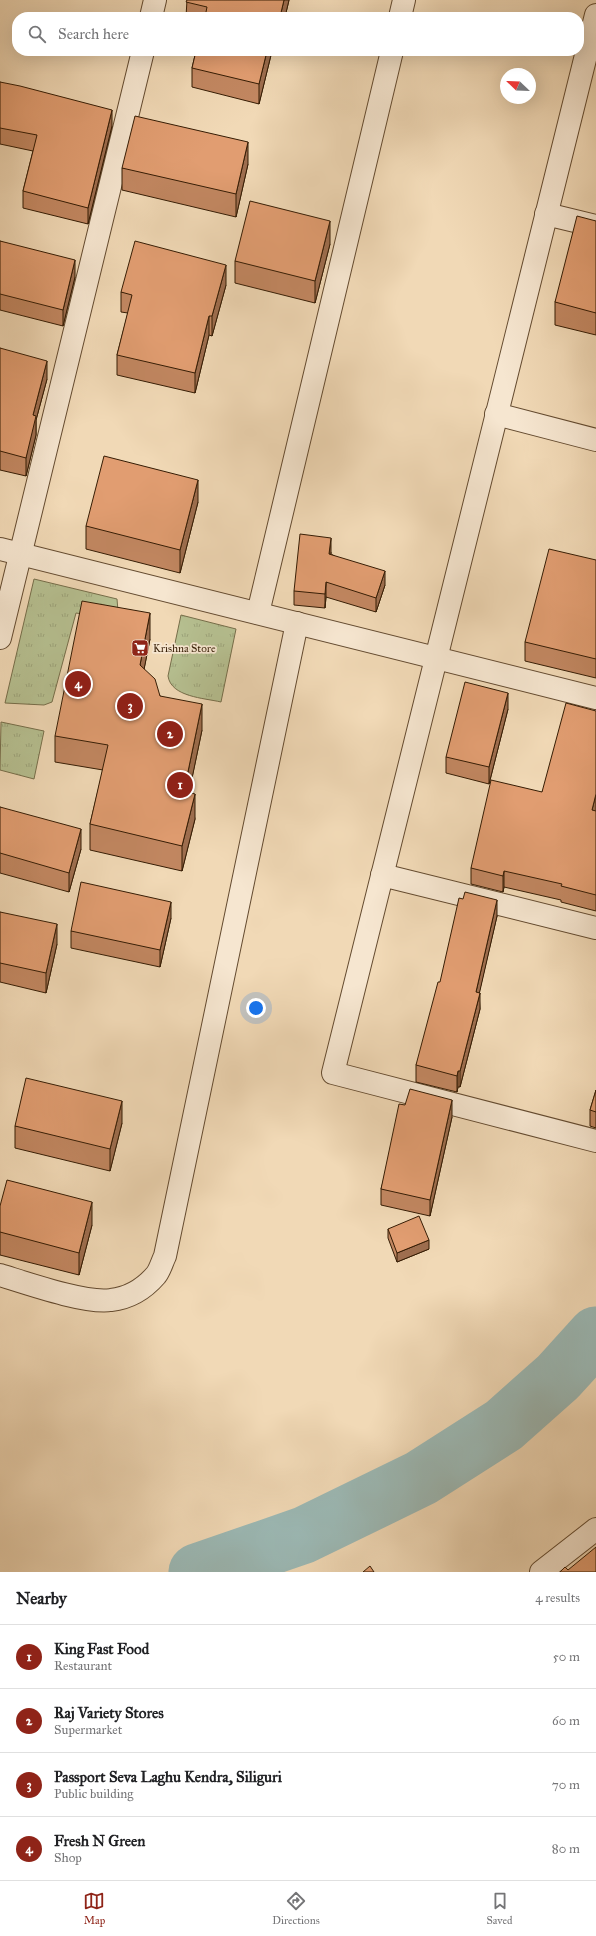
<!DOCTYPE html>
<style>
body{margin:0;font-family:"IM FELL Great Primer",serif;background:#f6f6f6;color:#202124}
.compass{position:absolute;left:500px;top:68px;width:36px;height:36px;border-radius:50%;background:#fff;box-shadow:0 4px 16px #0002;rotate:293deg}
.you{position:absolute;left:256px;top:1008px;width:14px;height:14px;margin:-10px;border:3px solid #fff;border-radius:50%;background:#1a73e8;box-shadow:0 0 0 6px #1a73e833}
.badge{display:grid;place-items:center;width:26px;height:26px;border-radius:50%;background:#8f2418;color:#fff;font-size:13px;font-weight:700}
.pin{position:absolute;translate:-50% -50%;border:2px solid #fff;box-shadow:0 1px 4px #0006}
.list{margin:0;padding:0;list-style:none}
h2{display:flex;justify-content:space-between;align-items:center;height:52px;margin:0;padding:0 16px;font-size:17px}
h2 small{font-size:13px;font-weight:400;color:#757577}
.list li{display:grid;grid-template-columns:26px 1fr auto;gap:12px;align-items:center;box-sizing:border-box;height:64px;padding:0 16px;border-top:1px solid #e0e0e0}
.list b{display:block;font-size:15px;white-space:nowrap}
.list p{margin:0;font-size:13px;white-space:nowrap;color:#757577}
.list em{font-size:13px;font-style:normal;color:#757577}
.icon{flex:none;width:22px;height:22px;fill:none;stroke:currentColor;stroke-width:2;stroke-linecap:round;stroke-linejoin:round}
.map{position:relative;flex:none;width:596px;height:1572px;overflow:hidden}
.search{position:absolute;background:#fff;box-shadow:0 4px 16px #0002;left:12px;right:12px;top:12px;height:44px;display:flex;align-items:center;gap:10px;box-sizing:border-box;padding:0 14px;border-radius:16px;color:#757577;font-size:15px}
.sheet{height:308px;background:#fff}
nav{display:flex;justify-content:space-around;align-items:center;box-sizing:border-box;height:56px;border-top:1px solid #e0e0e0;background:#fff;font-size:11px;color:#757577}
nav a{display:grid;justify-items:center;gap:2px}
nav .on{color:#8f2418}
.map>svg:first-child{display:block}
.grass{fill:url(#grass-tufts);stroke:#766e4a}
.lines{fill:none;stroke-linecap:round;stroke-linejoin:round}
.river{stroke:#9cb9b5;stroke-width:57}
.minor-casing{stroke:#644b30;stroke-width:24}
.minor{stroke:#f6e6d0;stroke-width:22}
.wall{fill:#c28761;stroke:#351c04}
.shaded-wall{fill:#9e6e4f;stroke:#351c04}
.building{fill:#e19d71;stroke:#351c04}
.labels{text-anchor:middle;stroke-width:3.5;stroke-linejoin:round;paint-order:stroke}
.poi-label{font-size:11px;fill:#351c04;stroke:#f6e6d0;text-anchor:start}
</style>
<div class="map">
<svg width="596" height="1572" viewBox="0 0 596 1572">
<defs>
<pattern id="grass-tufts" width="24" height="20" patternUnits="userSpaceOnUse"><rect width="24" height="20" fill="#b6c091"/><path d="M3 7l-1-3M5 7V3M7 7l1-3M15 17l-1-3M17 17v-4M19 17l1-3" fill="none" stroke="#9da47b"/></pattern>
</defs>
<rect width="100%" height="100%" fill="#f1d9b6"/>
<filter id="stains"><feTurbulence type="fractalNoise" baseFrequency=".005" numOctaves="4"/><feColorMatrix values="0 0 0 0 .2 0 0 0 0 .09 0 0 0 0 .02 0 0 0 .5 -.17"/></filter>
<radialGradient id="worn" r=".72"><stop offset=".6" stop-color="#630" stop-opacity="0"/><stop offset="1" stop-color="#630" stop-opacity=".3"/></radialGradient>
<!-- grass -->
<g class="grass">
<polygon points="34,579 117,599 118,611 114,619 76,613 52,702 44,705 5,703"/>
<path d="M181 615 236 629 221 702C204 698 171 697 168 676Z"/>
<polygon points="1,722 44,731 34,779 0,770"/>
</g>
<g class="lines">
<!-- river -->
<polyline class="river" points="197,1572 304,1535 421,1478 504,1425 558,1377 596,1335"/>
<defs>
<g id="minor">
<polyline points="596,15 333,1073 596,1141"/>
<polyline points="151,17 155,0"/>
<polyline points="400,17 404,0"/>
<polyline points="546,214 596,226"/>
<polyline points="496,414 596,440"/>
<polyline points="0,549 596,698"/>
<polyline points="258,613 392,51"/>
<polyline points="0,638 143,51"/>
<polyline points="382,875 596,928"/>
<path d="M0 1275C26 1283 86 1304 111 1300 129 1298 144 1289 156 1275 160 1270 162 1262 165 1256L297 623"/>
<polyline points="541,1572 596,1529"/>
</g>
</defs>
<!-- minor casing -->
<use href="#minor" class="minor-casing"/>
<!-- minor -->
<use href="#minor" class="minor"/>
</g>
<!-- wall -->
<g class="wall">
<polygon points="187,0 289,0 285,17 186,17"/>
<polygon points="196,51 272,51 259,104 192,87 192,68"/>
<polygon points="0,82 112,126 88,224 23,208 23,191 33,151 0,144"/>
<polygon points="248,164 236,217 122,190 122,168"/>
<polygon points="596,221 596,335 555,325 555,302"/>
<polygon points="0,241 75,277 63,326 0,310"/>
<polygon points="330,244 315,303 235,283 235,261"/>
<polygon points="226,285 212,336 209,335 195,393 117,375 117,355 128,313 121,312 121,292"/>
<polygon points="0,348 47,379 36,420 36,435 26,476 0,470"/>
<polygon points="198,502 180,573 86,549 86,526"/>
<polygon points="331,552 331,554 385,585 376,612 326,597 325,608 294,605 294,591"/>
<polygon points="596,560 596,678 525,661 525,642"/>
<polygon points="150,639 144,669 160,696 202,730 189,792 195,819 182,871 90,850 90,824 103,770 55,762 55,736"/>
<polygon points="508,709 489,784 446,773 446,757"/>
<polygon points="596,711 596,911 561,902 561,900 504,887 503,892 471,884 471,868 542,792"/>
<polygon points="0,807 81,849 69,892 0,873"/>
<polygon points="0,912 57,944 46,993 0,982"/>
<polygon points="497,916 479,993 480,1009 460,1087 458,1087 457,1092 416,1082 416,1065"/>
<polygon points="171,918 160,967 71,948 71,931"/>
<polygon points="596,1090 596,1128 590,1126 590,1110"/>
<polygon points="405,1105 452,1117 430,1216 381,1205 381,1189"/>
<polygon points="122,1123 110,1171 15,1148 15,1126"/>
<polygon points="0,1206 92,1225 79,1275 0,1255"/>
<polygon points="388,1229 429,1249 397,1262 388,1238"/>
</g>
<!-- shaded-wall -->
<g class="shaded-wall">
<polygon points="284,0 289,0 285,17 280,17"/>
<polygon points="267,51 272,51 259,104 259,84"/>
<polygon points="112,110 112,126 88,224 88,208"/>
<polygon points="248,142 248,164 236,217 236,194"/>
<polygon points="330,221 330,244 315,303 315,281"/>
<polygon points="75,260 75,277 63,326 63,310"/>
<polygon points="226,265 226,285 212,336 212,316"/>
<polygon points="209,316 209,335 195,393 195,373"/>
<polygon points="47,361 47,379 36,420 36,435 26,476 26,458 33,415"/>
<polygon points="198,480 198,502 180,573 180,550"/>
<polygon points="331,538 331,552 329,568 329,554"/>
<polygon points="385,571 385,585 376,612 376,598"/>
<polygon points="326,582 326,597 325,608 325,594"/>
<polygon points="150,613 150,639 140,690 140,665"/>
<polygon points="508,693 508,709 489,784 489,767"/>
<polygon points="202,704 202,730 184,817 184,791"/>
<polygon points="195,794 195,819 182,871 182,846"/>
<polygon points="596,794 596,811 592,827 592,810"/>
<polygon points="81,829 81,849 69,892 69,873"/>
<polygon points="504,871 504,887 503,892 503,876"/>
<polygon points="497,900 497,916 476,1008 476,992"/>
<polygon points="171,902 171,918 160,967 160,950"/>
<polygon points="57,924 57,944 46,993 46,973"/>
<polygon points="480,993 480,1009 460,1087 460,1071"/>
<polygon points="458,1071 458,1087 457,1092 457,1076"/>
<polygon points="452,1100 452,1117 430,1216 430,1200"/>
<polygon points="122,1101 122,1123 110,1171 110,1149"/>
<polygon points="92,1202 92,1225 79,1275 79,1253"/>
<polygon points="429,1240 429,1249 397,1262 397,1253"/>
</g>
<!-- building -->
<g class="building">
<polygon points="187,0 284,0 280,17 205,17 207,7 186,2"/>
<polygon points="196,51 267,51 259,84 192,68"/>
<polygon points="0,82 20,86 112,110 88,208 23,191 37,135 0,128"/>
<polygon points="135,116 248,142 236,194 122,168"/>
<polygon points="250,201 330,221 315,281 235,261"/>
<polygon points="577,216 596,221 596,313 555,302"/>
<polygon points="0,241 75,260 63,310 0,294"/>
<polygon points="135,241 226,265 212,316 209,316 195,373 117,355 132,295 121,292"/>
<polygon points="0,348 47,361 33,415 36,416 26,458 0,451"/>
<polygon points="104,456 198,480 180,550 86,526"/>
<polygon points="300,534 331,538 329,554 385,571 376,598 326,582 325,594 294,591"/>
<polygon points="549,549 596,560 596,659 525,642"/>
<polygon points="82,601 150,613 140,665 155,679 160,696 202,704 184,791 195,794 182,846 90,824 108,745 55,736"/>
<polygon points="465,682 508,693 489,767 446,757"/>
<polygon points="566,703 596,711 596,794 592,810 596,811 596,895 561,886 562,884 504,871 503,876 471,868 491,780 542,792"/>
<polygon points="0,807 81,829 69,873 0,853"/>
<polygon points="81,882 171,902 160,950 71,931"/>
<polygon points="465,892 497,900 476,992 480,993 460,1071 458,1071 457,1076 416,1065 438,982 440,982 459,898 463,899"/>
<polygon points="0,912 57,924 46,973 0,963"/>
<polygon points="26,1078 122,1101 110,1149 15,1126"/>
<polygon points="410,1089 452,1100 430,1200 381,1189 399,1104 405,1105"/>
<polygon points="596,1090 596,1112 590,1110"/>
<polygon points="7,1180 92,1202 79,1253 0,1232 0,1206"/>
<polygon points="419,1216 429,1240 397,1253 388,1229"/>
<polygon points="596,1547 596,1572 560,1572 565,1567 568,1570"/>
<polygon points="370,1566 374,1572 363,1572"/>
</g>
<!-- icons -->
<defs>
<symbol id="supermarket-square" viewBox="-11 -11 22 22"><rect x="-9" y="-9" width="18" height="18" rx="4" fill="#8f2418" stroke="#f6e6d0"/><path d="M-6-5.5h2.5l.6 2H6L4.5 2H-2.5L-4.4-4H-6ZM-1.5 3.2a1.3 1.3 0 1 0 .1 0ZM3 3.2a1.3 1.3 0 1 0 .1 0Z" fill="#fff"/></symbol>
</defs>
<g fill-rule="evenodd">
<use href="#supermarket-square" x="130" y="638" width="20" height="20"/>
</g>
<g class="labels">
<!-- poi labels -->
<g class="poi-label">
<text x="153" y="652">Krishna Store</text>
</g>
</g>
<rect width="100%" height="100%" filter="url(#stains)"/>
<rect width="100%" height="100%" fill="url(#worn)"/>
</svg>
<svg class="compass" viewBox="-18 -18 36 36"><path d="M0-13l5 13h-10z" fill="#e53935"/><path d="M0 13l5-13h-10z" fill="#757577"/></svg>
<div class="you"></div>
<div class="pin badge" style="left:180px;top:785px">1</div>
<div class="pin badge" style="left:170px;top:734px">2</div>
<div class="pin badge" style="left:130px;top:706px">3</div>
<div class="pin badge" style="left:78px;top:684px">4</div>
<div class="search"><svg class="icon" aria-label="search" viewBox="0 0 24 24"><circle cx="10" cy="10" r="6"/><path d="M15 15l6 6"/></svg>Search here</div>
</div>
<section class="sheet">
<h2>Nearby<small>4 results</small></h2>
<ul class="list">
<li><span class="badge">1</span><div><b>King Fast Food</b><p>Restaurant</p></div><em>50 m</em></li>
<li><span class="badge">2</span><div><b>Raj Variety Stores</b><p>Supermarket</p></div><em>60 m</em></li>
<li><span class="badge">3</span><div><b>Passport Seva Laghu Kendra, Siliguri</b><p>Public building</p></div><em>70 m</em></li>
<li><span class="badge">4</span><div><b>Fresh N Green</b><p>Shop</p></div><em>80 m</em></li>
</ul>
</section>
<nav>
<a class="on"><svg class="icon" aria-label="map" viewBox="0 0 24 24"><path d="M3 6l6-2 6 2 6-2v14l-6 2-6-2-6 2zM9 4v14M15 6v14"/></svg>Map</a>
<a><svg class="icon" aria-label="directions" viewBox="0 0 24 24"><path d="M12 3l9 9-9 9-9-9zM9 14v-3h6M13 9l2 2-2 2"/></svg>Directions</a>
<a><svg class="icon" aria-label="saved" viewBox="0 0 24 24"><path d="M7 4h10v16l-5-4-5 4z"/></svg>Saved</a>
</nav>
